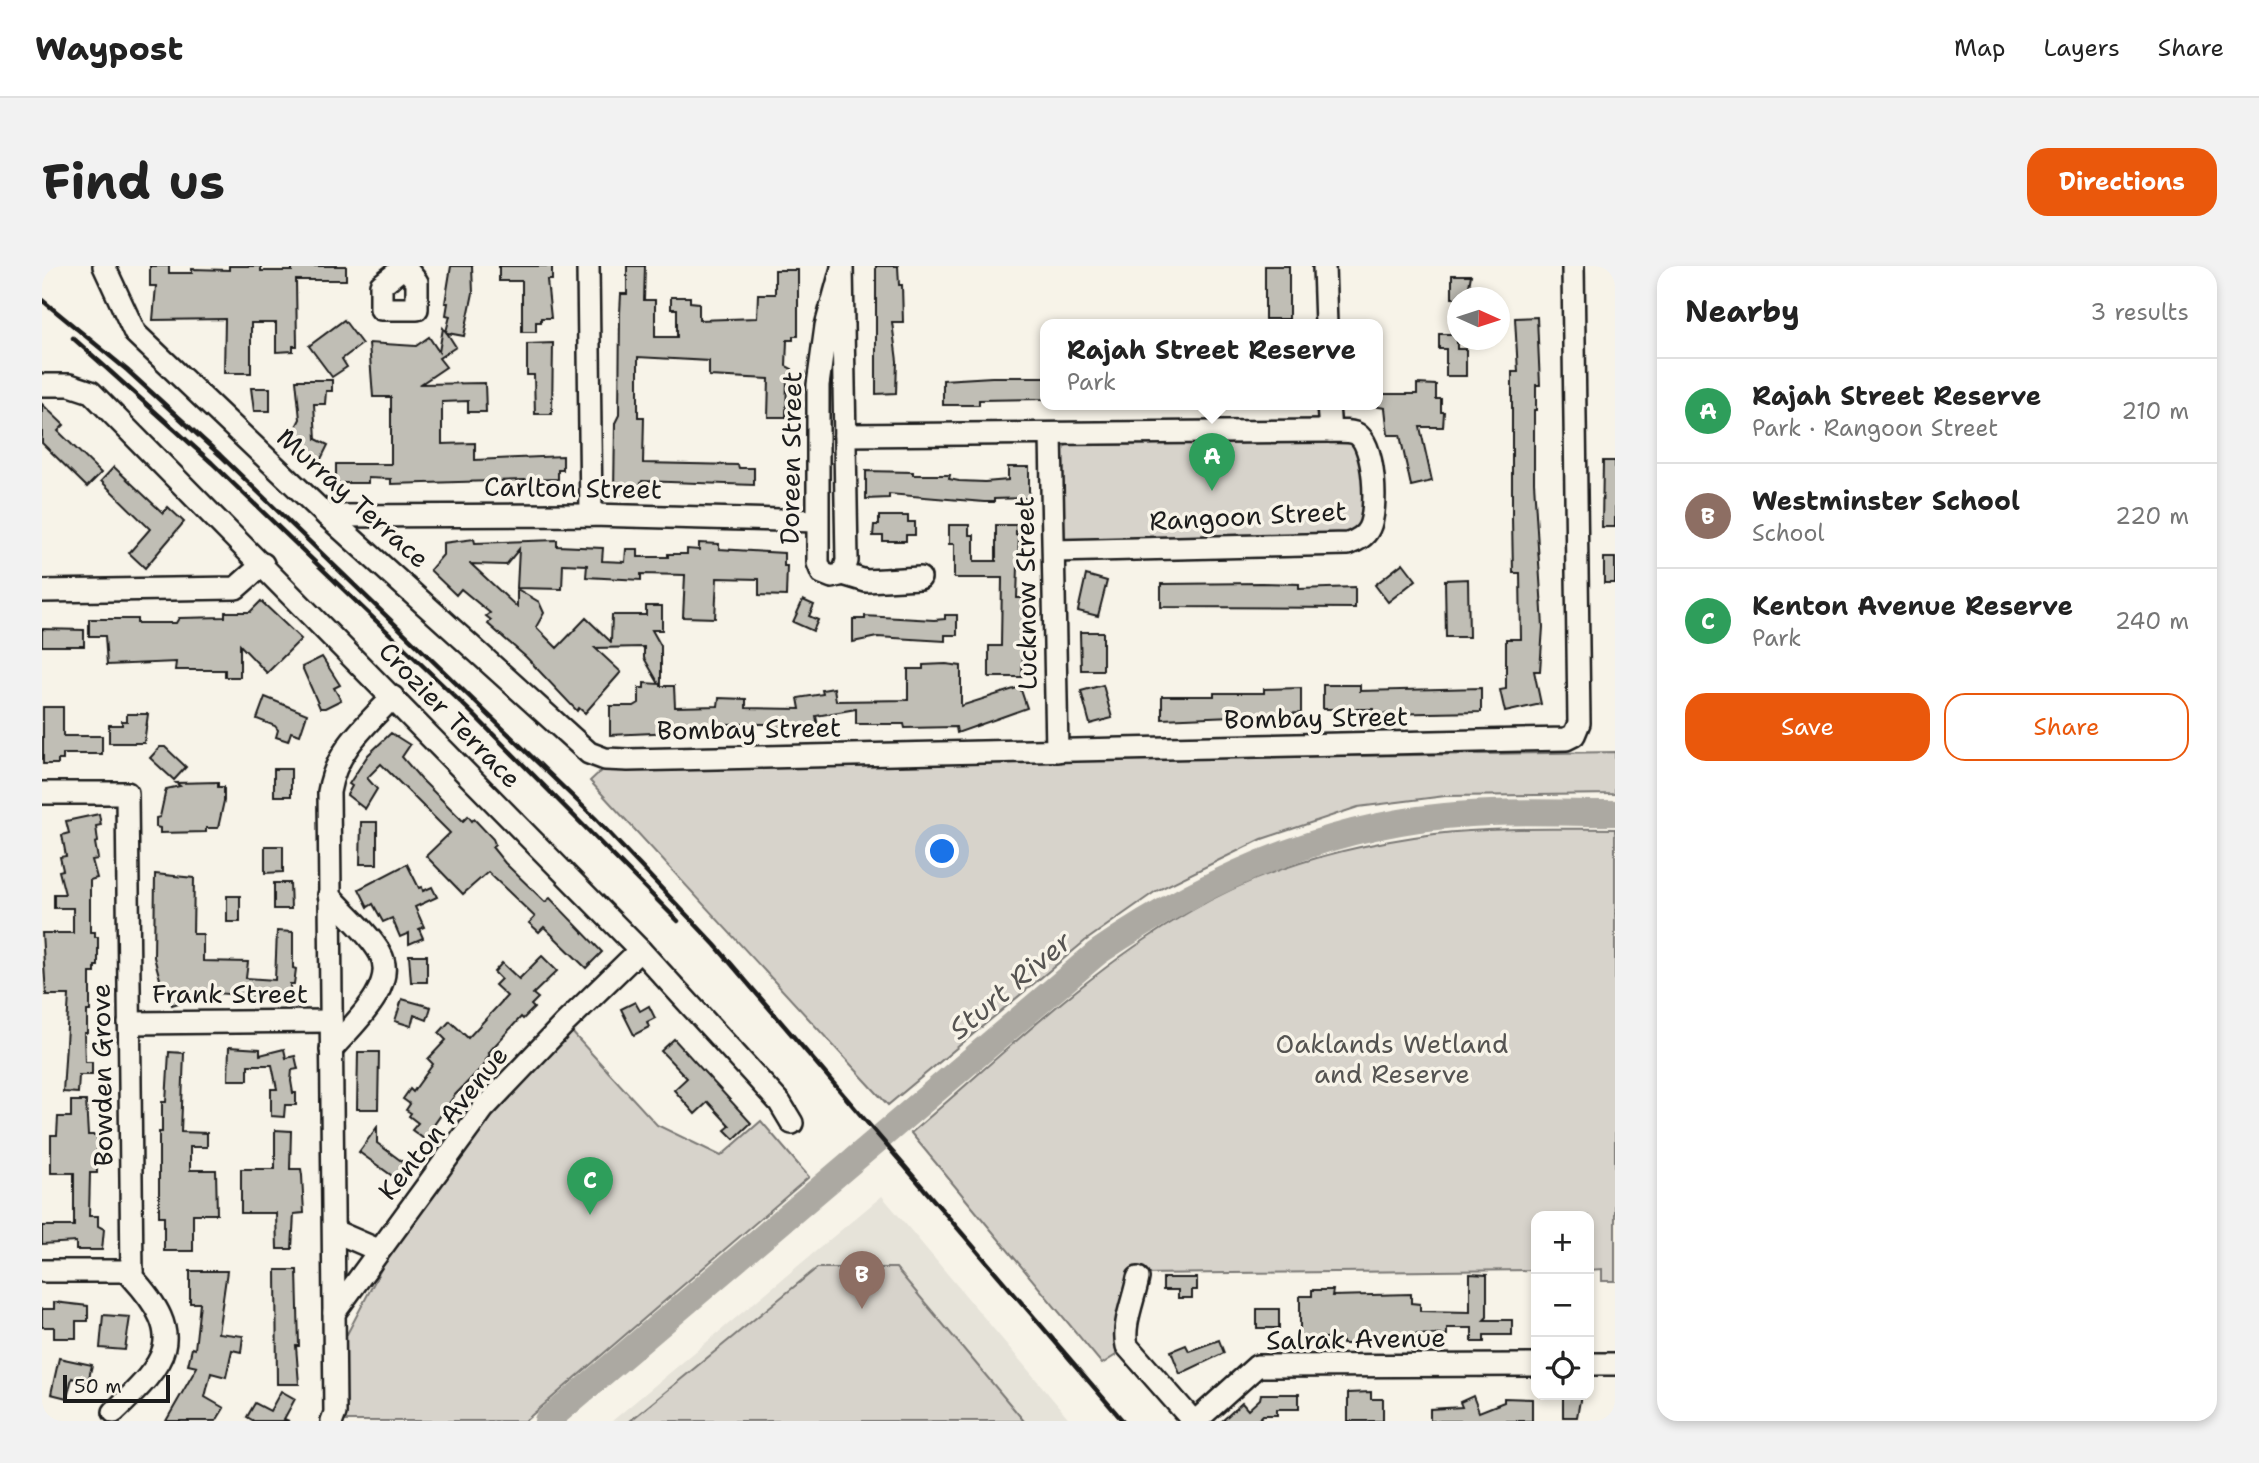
<!DOCTYPE html>
<meta charset="utf-8">
<style>
body{margin:0;font-family:"Shantell Sans",sans-serif;background:#f2f2f2;color:#222}
.controls{position:absolute;right:21px;bottom:21px;display:grid;overflow:hidden;border-radius:14px;box-shadow:0 4px 10px #0003}
.controls button{width:63px;height:63px;display:grid;place-items:center;padding:0;border:0;border-bottom:2px solid #e0e0e0;background:#fff;color:#222;font:35px sans-serif}
.compass{position:absolute;left:1405px;top:21px;width:63px;height:63px;border-radius:50%;background:#fff;box-shadow:0 4px 10px #0003;rotate:93deg}
.scale{position:absolute;left:21px;bottom:18px;width:107px;box-sizing:border-box;padding-left:7px;border:4px solid #1c1c1c;border-top:0;font-size:19px;line-height:24px;white-space:nowrap;color:#1c1c1c;-webkit-text-stroke:5px #f7f3e8;paint-order:stroke}
.you{position:absolute;left:901px;top:586px;width:24px;height:24px;margin:-18px;border:5px solid #fff;border-radius:50%;background:#1a73e8;box-shadow:0 0 0 10px #1a73e833}
.badge{display:grid;place-items:center;width:46px;height:46px;border-radius:50%;background:#ea580c;color:#fff;font-size:23px;font-weight:700}
.pin{position:absolute;translate:-50% -58px;filter:drop-shadow(0 2px 4px #0008)}
.pin::after{content:'';position:absolute;top:37px;width:24px;height:21px;background:inherit;clip-path:polygon(0 0,100% 0,50% 100%)}
.popup{position:absolute;left:998px;top:53px;width:343px;height:91px;box-sizing:border-box;display:grid;place-content:center;border-radius:14px;background:#fff;filter:drop-shadow(0 2px 5px #0005);font-size:23px;white-space:nowrap;color:#767676}
.popup b{font-size:26px;color:#222}
.popup::after{content:'';position:absolute;left:50%;top:100%;margin-left:-14px;border:14px solid transparent;border-top-color:#fff}
.list{margin:0;padding:0;list-style:none}
h2{display:flex;justify-content:space-between;align-items:center;height:91px;margin:0;padding:0 28px;font-size:30px}
h2 small{font-size:23px;font-weight:400;color:#767676}
.list li{display:grid;grid-template-columns:46px 1fr auto;gap:21px;align-items:center;box-sizing:border-box;height:105px;padding:0 28px;border-top:2px solid #e0e0e0}
.list b{display:block;font-size:26px;white-space:nowrap}
.list p{margin:0;font-size:23px;white-space:nowrap;color:#767676}
.list em{font-size:23px;font-style:normal;color:#767676}
.actions{display:flex;gap:14px;padding:21px 28px}
.actions a{flex:1;padding:16px 0;border:2px solid #ea580c;border-radius:21px;text-align:center;font-size:24px;color:#ea580c}
.actions .main{background:#ea580c;color:#fff}
.icon{flex:none;width:38px;height:38px;fill:none;stroke:currentColor;stroke-width:2;stroke-linecap:round;stroke-linejoin:round}
.map{position:relative;flex:none;width:1573px;height:1155px;overflow:hidden;border-radius:21px}
header{display:flex;align-items:center;gap:42px;box-sizing:border-box;height:98px;padding:0 35px;background:#fff;border-bottom:2px solid #e0e0e0}
header strong{font-size:33px}
nav{display:flex;gap:38px;margin-inline-start:auto;font-size:24px}
.intro{display:flex;align-items:center;justify-content:space-between;box-sizing:border-box;height:168px;padding:0 42px}
h1{margin:0;font-size:49px}
.button{padding:18px 32px;border-radius:21px;background:#ea580c;color:#fff;font-size:24px;font-weight:700}
main{display:flex;gap:42px;padding:0 42px}
aside{flex:1;background:#fff;border-radius:21px;box-shadow:0 4px 10px #0003}
.map>svg:first-child{display:block}
.built{fill:#e6e3d9}
.green{fill:#d7d3cb;stroke:#7a7874;stroke-width:2}
.lines{fill:none;stroke-linecap:round;stroke-linejoin:round}
.river{stroke:#aca9a2;stroke-width:26}
.building{fill:#c0beb5;stroke:#1c1c1c;stroke-width:2}
.minor-casing{stroke:#1c1c1c;stroke-width:26}
.minor{stroke:#f7f3e8;stroke-width:21}
.rail{stroke:#1c1c1c;stroke-width:4.5}
.labels{text-anchor:middle;stroke-width:7;stroke-linejoin:round;paint-order:stroke}
.street-label{font-size:26px;fill:#1c1c1c;stroke:#f7f3e8}
.park-label{font-size:26px;fill:#545351;stroke:#f7f3e8}
.water-label{font-size:28px;font-style:italic;fill:#565452;stroke:#f7f3e8}
</style>
<header>
<strong>Waypost</strong>
<nav><a>Map</a><a>Layers</a><a>Share</a></nav>
</header>
<div class="intro"><h1>Find us</h1><a class="button">Directions</a></div>
<main>
<div class="map">
<svg width="1573" height="1155" viewBox="0 0 1573 1155">
<rect width="100%" height="100%" fill="#f7f3e8"/>
<filter id="ink" filterUnits="userSpaceOnUse"><feTurbulence type="fractalNoise" baseFrequency=".0143" numOctaves="2"/><feDisplacementMap in="SourceGraphic" scale="14" xChannelSelector="R" yChannelSelector="G"/><feConvolveMatrix kernelMatrix="1 2 1 2 8 2 1 2 1" color-interpolation-filters="sRGB"/></filter>
<g filter="url(#ink)">
<!-- built -->
<polygon class="built" points="840,930 1029,1155 570,1155"/>
<!-- green -->
<g class="green">
<path d="M1307 176C1330 194 1322 229 1322 255L1305 271 1026 276 1019 270 1017 184 1025 179Z"/>
<polygon points="1573,486 1573,528 1403,530 1316,541 1220,573 1114,625 1043,675 846,839 548,515 563,501"/>
<path d="M1573 563V1015H1560V1003L1547 1004V950H1494V1004L1094 1008 1089 1037 1074 1051V1089L1060 1098 869 867C958 791 1045 705 1147 646 1221 602 1308 579 1393 568 1452 561 1513 563 1573 563Z"/>
<polygon points="528,764 615,859 679,890 719,855 767,911 483,1155 303,1155 304,1070 347,988 447,850"/>
<polygon points="775,1002 854,1002 982,1155 588,1155"/>
</g>
<g class="lines">
<!-- river -->
<path class="river" d="M505 1155 1055 687C1160 615 1275 562 1403 550 1459 544 1517 547 1573 547"/>
</g>
<!-- building -->
<g class="building">
<polygon points="108,0 127,0 127,7 150,7 150,3 187,4 187,0 219,0 219,5 250,5 250,0 304,0 304,14 254,14 255,80 251,80 251,85 234,86 234,57 209,57 209,107 182,107 183,53 111,54 114,20 108,20"/>
<polygon points="409,0 430,0 431,27 422,70 405,67 414,81 397,92 404,101 379,118 443,117 444,146 426,146 426,135 400,136 400,178 433,177 433,194 521,190 521,204 516,204 516,213 349,218 349,213 326,212 326,217 294,217 294,198 349,198 349,131 331,131 327,77 374,80 387,71 397,86 401,62 404,66 408,50 404,49 406,37 403,37"/>
<polygon points="457,0 510,0 510,14 505,14 509,52 499,52 499,56 494,56 494,66 480,66 480,15 457,15"/>
<polygon points="585,0 603,0 602,34 613,34 613,71 635,71 635,43 629,43 629,31 648,31 648,36 657,37 657,54 715,52 716,28 733,28 733,4 756,4 756,70 751,70 751,74 745,74 744,100 750,103 749,113 745,113 744,151 726,151 727,113 667,110 667,95 596,91 596,151 602,151 601,197 696,199 697,202 712,202 712,219 600,215 593,230 572,227 573,157 577,149 578,47 579,28 585,28"/>
<polygon points="834,0 856,0 857,19 860,19 861,56 850,56 855,95 854,127 834,128"/>
<rect x="1223" y="0" width="24" height="53"/>
<polygon points="1410,9 1429,9 1425,32 1410,32"/>
<polygon points="1495,51 1498,119 1494,119 1494,144 1492,144 1492,216 1501,361 1498,405 1492,405 1499,438 1463,446 1458,424 1464,423 1464,373 1479,373 1478,307 1471,307 1470,251 1470,106 1476,106 1473,52"/>
<polygon points="302,54 320,78 300,93 305,101 290,111 267,80"/>
<polygon points="1397,68 1415,68 1415,83 1424,83 1424,110 1404,110 1404,83 1397,83"/>
<polygon points="511,77 510,148 493,148 492,109 485,109 485,78"/>
<polygon points="950,111 1004,111 1004,133 937,134 937,139 901,139 901,114"/>
<polygon points="254,114 290,114 290,125 284,125 283,138 272,138 274,173 286,179 276,199 245,178 258,153"/>
<polygon points="1375,118 1394,119 1394,133 1399,133 1399,146 1402,146 1401,161 1378,161 1390,215 1369,220 1358,169 1346,169 1343,142 1336,141 1337,128 1375,128"/>
<polygon points="209,122 228,122 228,145 212,145"/>
<polygon points="0,138 22,159 16,165 59,207 45,221 0,177"/>
<polygon points="1561,195 1573,195 1573,261 1560,261"/>
<polygon points="72,201 121,247 126,241 142,256 103,302 87,287 108,263 59,215"/>
<polygon points="966,201 987,201 987,232 952,233 952,236 942,236 847,228 847,232 824,233 824,205 871,206 871,209 908,209 907,213 917,215 943,216 966,214"/>
<polygon points="837,250 866,250 866,256 873,256 873,269 864,269 864,275 841,275 841,270 831,270 832,259 837,259"/>
<polygon points="907,259 927,259 927,269 932,269 932,295 954,295 954,259 974,259 974,269 977,269 975,332 983,332 980,411 947,411 947,380 959,380 960,312 912,312 912,278 907,278"/>
<polygon points="432,273 433,277 515,274 515,280 561,282 560,295 583,296 584,283 596,283 596,291 626,291 626,288 645,288 645,283 657,284 657,277 677,278 677,283 742,287 742,300 745,300 744,330 717,329 717,313 675,312 673,352 641,351 643,309 599,308 599,314 544,311 545,299 521,298 520,323 475,322 477,283 464,299 429,298 475,341 475,323 497,336 502,347 494,361 515,382 544,352 569,376 570,349 604,349 604,340 620,340 620,364 610,364 619,380 619,420 632,420 633,441 676,440 677,432 704,433 704,442 758,443 756,432 781,428 780,424 792,422 794,435 866,434 866,403 881,403 881,399 904,398 919,400 919,440 978,421 985,442 915,467 914,461 863,462 862,458 814,458 814,443 774,450 776,460 762,462 729,461 728,458 633,458 633,466 568,469 568,440 592,440 597,437 597,422 602,422 602,417 617,418 602,392 602,381 553,382 579,406 543,447 537,442 535,445 484,391 446,358 449,354 444,350 448,347 419,323 414,329 388,304 401,289 401,277"/>
<rect x="1562" y="292" width="11" height="25"/>
<polygon points="1361,297 1374,314 1346,336 1333,319"/>
<polygon points="1044,309 1065,315 1056,350 1036,345"/>
<polygon points="1426,313 1427,371 1404,371 1403,314"/>
<polygon points="1220,317 1257,318 1257,323 1313,321 1313,342 1119,341 1119,318"/>
<polygon points="761,334 772,339 767,350 776,354 771,365 751,356"/>
<polygon points="219,335 259,373 225,407 198,379 198,411 183,411 183,404 133,404 134,396 65,399 63,370 47,370 47,353 95,353 95,357 134,357 137,352 183,351 183,346 208,346"/>
<polygon points="903,349 915,349 915,369 903,369 903,375 835,371 811,376 811,353 823,353 823,350 892,354 903,353"/>
<polygon points="0,363 42,364 42,380 0,380"/>
<polygon points="1038,366 1061,366 1061,404 1039,404"/>
<polygon points="280,391 298,419 292,422 299,434 283,442 278,442 260,401"/>
<polygon points="1061,419 1070,452 1048,458 1039,425"/>
<polygon points="1281,419 1318,419 1318,425 1439,422 1439,446 1337,448 1331,447 1331,443 1281,443"/>
<polygon points="1259,422 1259,447 1120,453 1120,430 1172,430 1172,427 1222,427 1222,423"/>
<polygon points="223,431 265,448 258,469 249,466 246,475 234,471 236,464 233,460 215,453"/>
<polygon points="1,441 21,441 21,470 60,470 60,488 21,488 21,494 16,494 16,498 1,498"/>
<polygon points="85,448 106,448 102,477 67,477 67,459 80,459 80,455 85,455"/>
<polygon points="349,467 368,479 360,491 379,513 421,555 426,550 430,555 432,553 451,573 453,578 450,581 463,597 503,636 508,632 560,686 544,702 502,661 497,666 487,657 493,651 446,606 421,628 384,590 408,567 339,498 325,512 335,523 323,543 305,529 310,520 307,518 326,489"/>
<polygon points="118,481 123,481 144,501 132,514 108,492"/>
<rect x="232" y="503" width="17" height="27"/>
<polygon points="176,516 176,521 182,521 182,535 176,562 164,562 164,566 118,567 118,562 114,561 114,552 118,551 124,523 138,520 134,517"/>
<polygon points="57,548 59,559 54,560 56,576 53,577 56,593 50,594 55,612 48,614 48,666 53,666 53,671 56,671 56,700 53,700 53,707 48,707 48,745 45,745 45,767 42,767 43,796 50,796 50,809 37,809 36,827 21,826 27,729 4,729 0,667 31,667 31,642 12,642 12,628 23,628 17,605 21,604 18,591 24,590 20,569 27,567 24,555"/>
<polygon points="319,556 335,556 335,598 318,598"/>
<polygon points="223,580 241,580 241,606 223,607"/>
<polygon points="365,598 377,622 380,621 381,625 390,621 395,631 373,641 382,661 377,663 381,672 367,678 367,667 358,671 350,652 341,656 331,638 326,641 317,623"/>
<polygon points="113,608 152,612 151,668 161,668 161,695 206,696 204,712 233,714 235,665 251,666 251,702 254,703 252,718 248,718 248,726 219,726 219,730 171,727 171,731 142,731 143,735 130,739 126,723 121,724 112,691"/>
<polygon points="232,617 248,617 249,643 232,643"/>
<rect x="185" y="630" width="13" height="26"/>
<polygon points="367,689 385,689 385,716 369,716"/>
<polygon points="500,690 515,705 491,728 496,732 489,739 492,742 481,753 479,751 446,787 448,789 443,794 445,796 413,829 382,873 370,864 376,857 367,850 369,847 364,844 368,838 361,833 368,823 371,826 391,798 386,793 404,774 397,767 408,755 426,772 465,730 453,719 459,713 452,706 460,697 477,713"/>
<polygon points="360,733 389,741 385,754 372,749 369,760 353,755"/>
<polygon points="593,736 598,745 607,740 613,752 605,756 607,761 592,769 579,743"/>
<polygon points="632,773 709,857 692,873 683,864 688,860 666,836 653,848 632,824 645,812 619,785"/>
<polygon points="187,781 218,783 218,789 242,783 244,792 253,790 256,803 250,804 249,815 251,827 254,827 254,839 243,839 242,851 229,850 229,823 235,823 230,799 206,799 206,814 186,814"/>
<polygon points="127,786 142,787 139,866 165,867 165,881 148,881 148,904 174,904 175,948 151,948 151,985 122,985 122,950 117,950 117,866 120,866 120,836 124,836"/>
<polygon points="316,786 337,786 336,843 315,843"/>
<polygon points="29,835 44,835 46,869 55,869 55,907 48,907 47,950 56,950 56,960 62,963 60,984 34,984 34,976 0,978 0,960 32,960 32,907 9,907 9,869 15,869 16,851 29,851"/>
<polygon points="335,861 335,877 366,900 356,914 317,886"/>
<polygon points="233,864 249,865 248,903 259,903 260,909 262,947 252,948 250,983 235,983 234,947 199,947 199,903 233,903"/>
<polygon points="234,1004 255,1004 257,1080 254,1080 257,1118 235,1118"/>
<polygon points="148,1005 185,1005 176,1067 201,1070 199,1086 190,1084 184,1111 169,1107 163,1131 182,1142 174,1155 124,1155 155,1101 146,1099 150,1082 153,1083 158,1037 148,1037"/>
<polygon points="1428,1008 1445,1009 1445,1051 1442,1054 1470,1054 1470,1069 1442,1069 1442,1076 1430,1076 1430,1062 1405,1062 1405,1069 1362,1068 1362,1072 1314,1073 1314,1078 1300,1078 1300,1072 1258,1072 1258,1030 1270,1030 1270,1024 1291,1024 1290,1030 1369,1028 1369,1037 1378,1038 1378,1045 1428,1046"/>
<polygon points="1121,1012 1155,1012 1155,1024 1150,1024 1150,1032 1136,1032 1136,1024 1121,1024"/>
<polygon points="12,1036 46,1040 46,1055 34,1055 34,1072 12,1072 12,1061 0,1061 0,1043 12,1043"/>
<rect x="1215" y="1043" width="22" height="19"/>
<polygon points="61,1049 88,1051 83,1084 58,1082"/>
<polygon points="1177,1074 1182,1087 1138,1108 1129,1085 1144,1079 1147,1085"/>
<polygon points="17,1092 50,1099 46,1116 30,1112 25,1132 9,1128"/>
<polygon points="239,1125 253,1133 242,1153 247,1155 212,1155 205,1151 213,1137 228,1145"/>
<polygon points="1329,1126 1329,1133 1341,1133 1341,1155 1306,1155 1306,1127"/>
<polygon points="1219,1128 1257,1128 1257,1143 1235,1143 1235,1149 1221,1149 1215,1155 1180,1155 1200,1137 1206,1144 1218,1133"/>
<polygon points="1521,1129 1539,1129 1535,1151 1521,1151"/>
<polygon points="1431,1130 1437,1146 1462,1136 1462,1132 1490,1133 1490,1155 1388,1155 1388,1143 1420,1141 1418,1136"/>
</g>
<g class="lines">
<defs>
<g id="minor">
<polyline points="62,0 93,67 285,250 547,487 563,493 586,494 1524,473 1532,469 1537,457 1531,0"/>
<polyline points="362,0 375,16 375,43 339,43 339,19 362,1"/>
<polyline points="546,0 549,249"/>
<polyline points="800,0 805,295 801,308 790,311 780,307 776,297 776,119 784,60 800,2"/>
<polyline points="1282,0 1284,59"/>
<polyline points="0,119 28,119 49,126 598,684 738,837 750,857"/>
<polyline points="1009,168 1015,485"/>
<polyline points="803,169 1288,165"/>
<polyline points="285,250 549,249 775,255"/>
<path d="M1012 285 1306 278C1314 275 1323 271 1327 262 1336 244 1333 179 1315 168 1308 164 1296 166 1288 165L1286 139"/>
<polyline points="801,308 824,315 878,312"/>
<polyline points="0,325 194,322 221,298"/>
<path d="M0 527H85L90 1011C146 1072 125 1095 72 1146"/>
<path d="M287 629C303 647 326 666 338 687 357 720 308 761 289 784"/>
<polyline points="87,757 289,755"/>
<polyline points="292,965 336,984"/>
<polyline points="0,1005 90,1005"/>
<path d="M1096 1012C1092 1034 1080 1059 1085 1080L1151 1155"/>
<polyline points="292,1047 441,843 523,757 598,684"/>
<polyline points="1547,1098 1573,1098"/>
<path d="M290 1155 293 1147 287 526C294 484 323 460 351 431"/>
<polyline points="1154,1155 1215,1100 1494,1099"/>
</g>
</defs>
<!-- minor casing -->
<use href="#minor" class="minor-casing"/>
<!-- minor -->
<use href="#minor" class="minor"/>
<!-- rail -->
<g class="rail">
<polyline points="0,34 85,104 178,189 553,552 673,679 1081,1155"/>
<polyline points="31,72 170,197 431,448 636,655"/>
</g>
</g>
</g>
<g class="labels">
<!-- street labels -->
<g class="street-label">
<text transform="translate(749 192) rotate(-89)" y="9">Doreen Street</text>
<text transform="translate(531 222) rotate(1)" y="9">Carlton Street</text>
<text transform="translate(311 232) rotate(42)" y="9">Murray Terrace</text>
<text transform="translate(1206 250) rotate(-3)" y="9">Rangoon Street</text>
<text transform="translate(984 327) rotate(-91)" y="9">Lucknow Street</text>
<text transform="translate(408 449) rotate(46)" y="9">Crozier Terrace</text>
<text transform="translate(1274 452) rotate(-1)" y="9">Bombay Street</text>
<text transform="translate(707 463) rotate(-1)" y="9">Bombay Street</text>
<text x="188" y="737">Frank Street</text>
<text transform="translate(60 809) rotate(-91)" y="9">Bowden Grove</text>
<text transform="translate(401 857) rotate(-51)" y="9">Kenton Avenue</text>
<text transform="translate(1314 1073) rotate(-1)" y="9">Salrak Avenue</text>
</g>
<!-- park labels -->
<g class="park-label">
<text x="1350" y="787">Oaklands Wetland<tspan x="1350" dy="30">and Reserve</tspan></text>
</g>
<!-- water labels -->
<g class="water-label">
<text transform="translate(968 719) rotate(-40)" y="10">Sturt River</text>
</g>
</g>
</svg>
<div class="controls">
<button>+</button>
<button>−</button>
<button><svg class="icon" aria-label="locate" viewBox="0 0 24 24"><circle cx="12" cy="12" r="6"/><path d="M12 2v4M12 18v4M2 12h4M18 12h4"/></svg></button>
</div>
<svg class="compass" viewBox="-18 -18 36 36"><path d="M0-13l5 13h-10z" fill="#e53935"/><path d="M0 13l5-13h-10z" fill="#767676"/></svg>
<div class="scale">50 m</div>
<div class="you"></div>
<div class="pin badge" style="left:1170px;top:225px;background:#2e9e5b">A</div>
<div class="popup"><b>Rajah Street Reserve</b>Park</div>
<div class="pin badge" style="left:820px;top:1043px;background:#8d6e63">B</div>
<div class="pin badge" style="left:548px;top:949px;background:#2e9e5b">C</div>
</div>
<aside>
<h2>Nearby<small>3 results</small></h2>
<ul class="list">
<li><span class="badge" style="background:#2e9e5b">A</span><div><b>Rajah Street Reserve</b><p>Park · Rangoon Street</p></div><em>210 m</em></li>
<li><span class="badge" style="background:#8d6e63">B</span><div><b>Westminster School</b><p>School</p></div><em>220 m</em></li>
<li><span class="badge" style="background:#2e9e5b">C</span><div><b>Kenton Avenue Reserve</b><p>Park</p></div><em>240 m</em></li>
</ul>
<div class="actions"><a class="main">Save</a><a>Share</a></div>
</aside>
</main>
